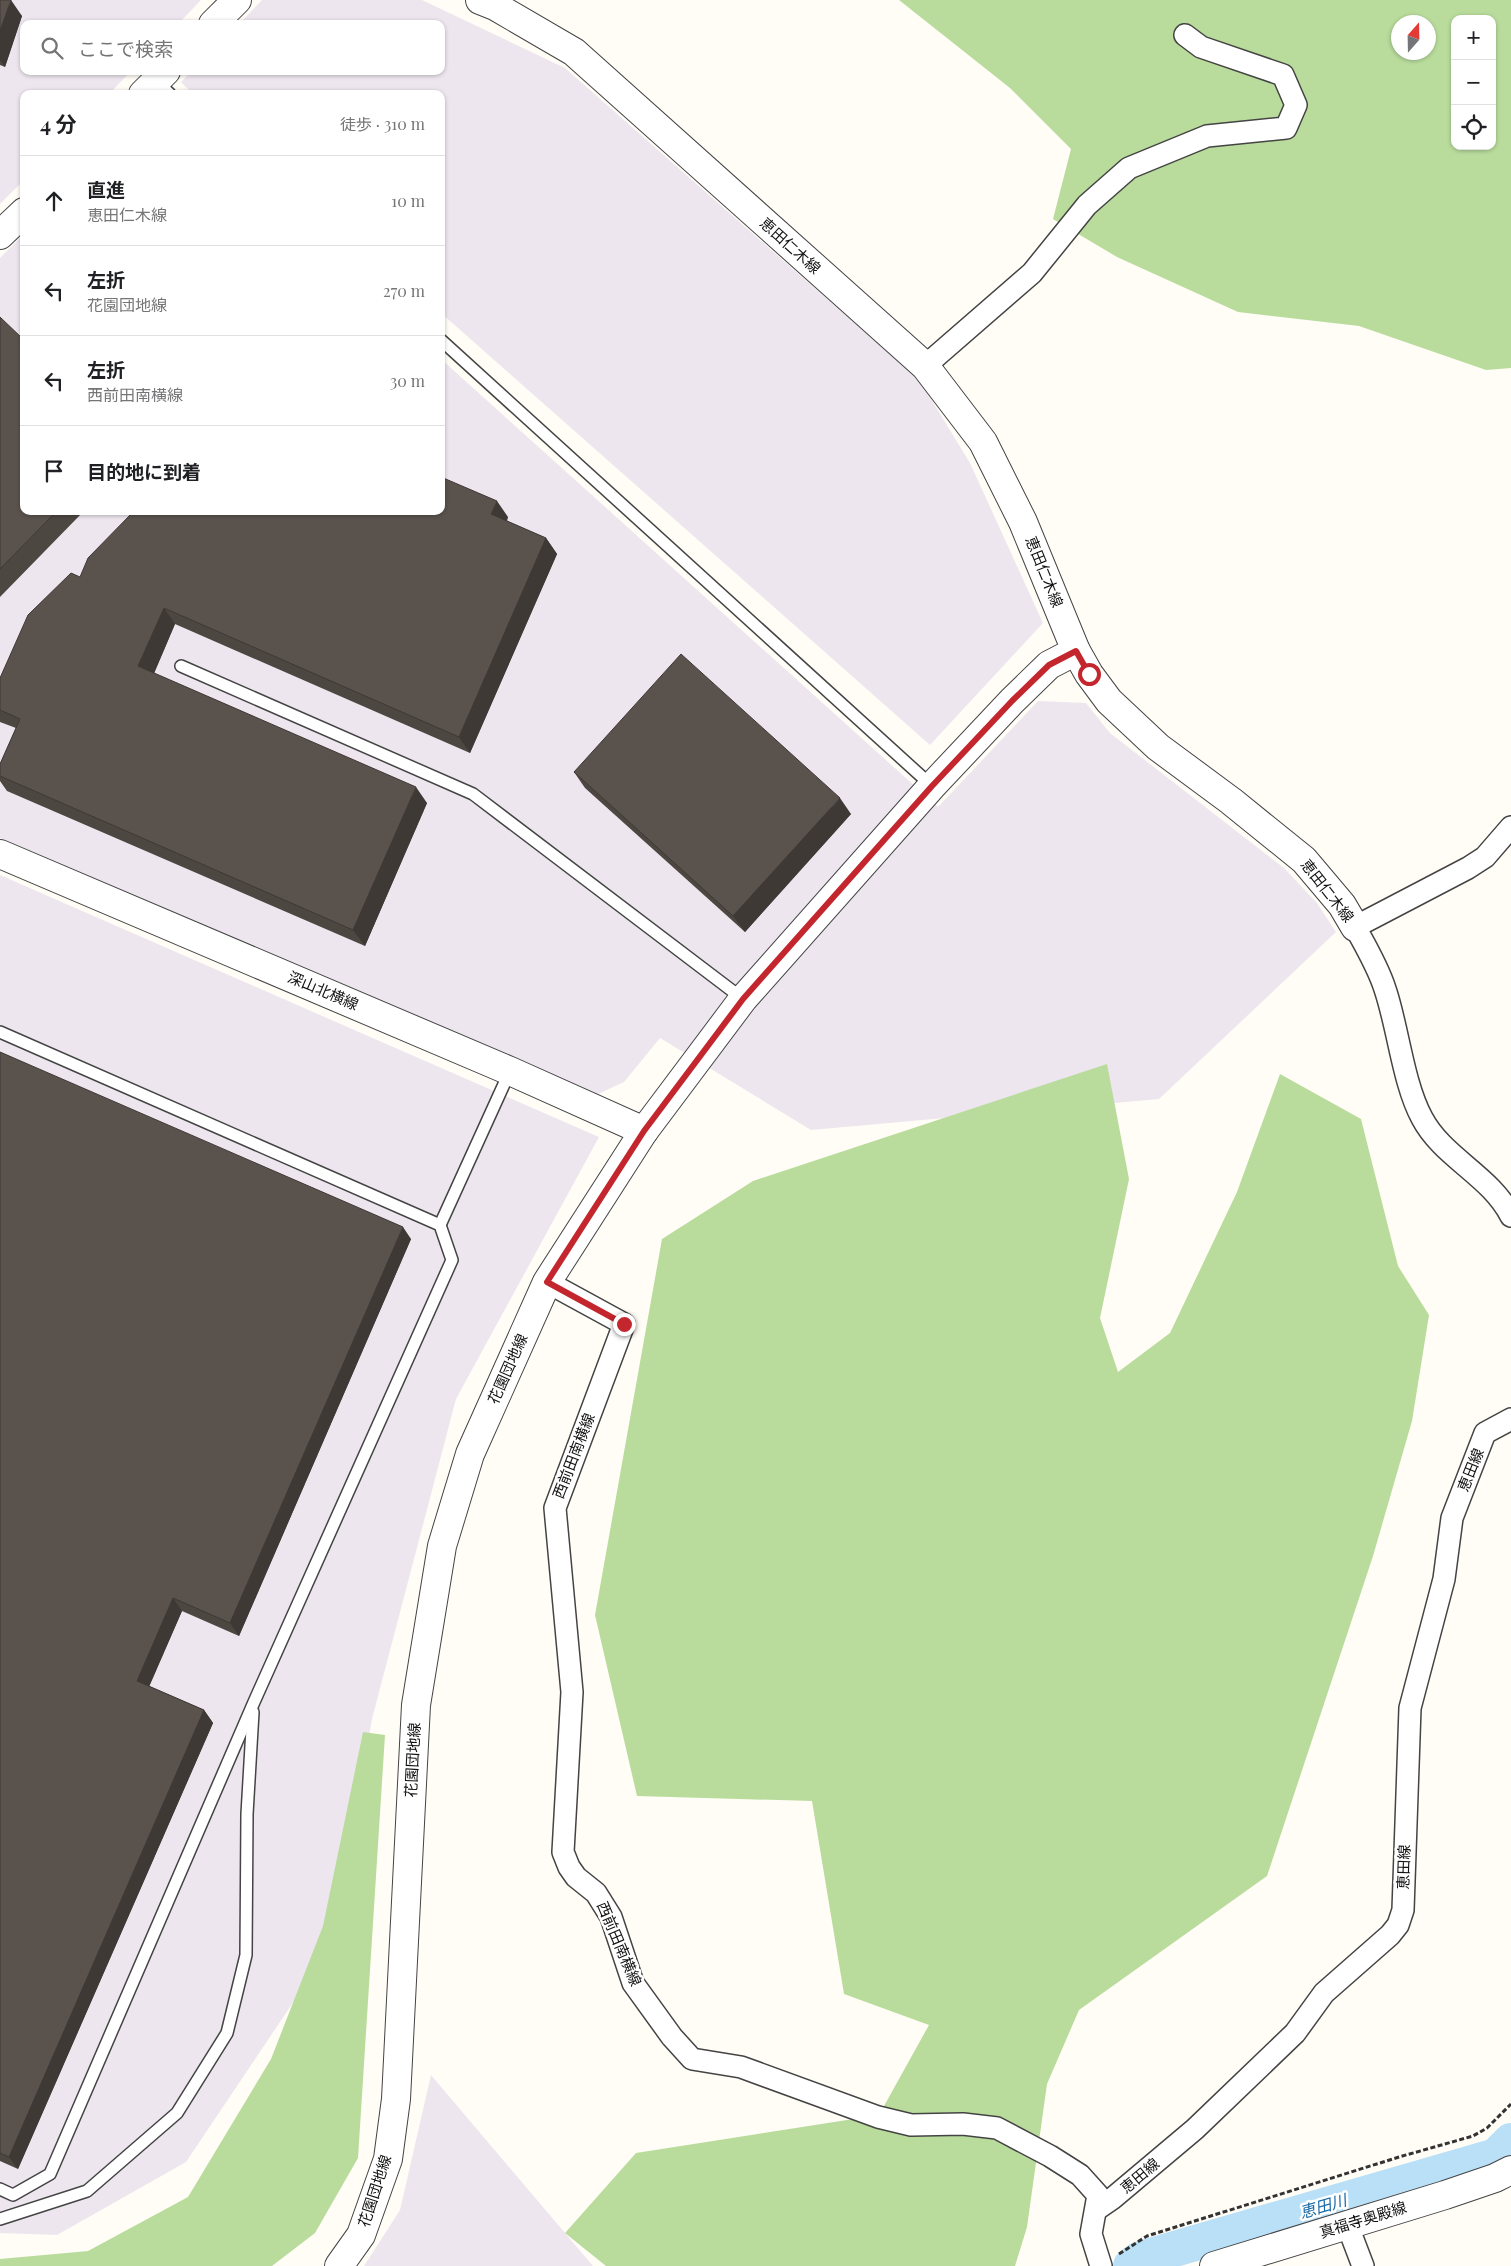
<!DOCTYPE html>
<html lang="ja">
<meta charset="utf-8">
<style>
body{margin:0;font-family:"Playfair Display","Noto Sans JP",serif;background:#f2f2f2;color:#202124}
.controls{position:absolute;right:15px;top:15px;display:grid;overflow:hidden;border-radius:10px;box-shadow:0 1px 4px #0004}
.controls button{width:45px;height:45px;display:grid;place-items:center;padding:0;border:0;border-bottom:1px solid #e0e0e0;background:#fff;color:#202124;font:25px sans-serif}
.compass{position:absolute;left:1391px;top:15px;width:45px;height:45px;border-radius:50%;background:#fff;box-shadow:0 1px 4px #0004;rotate:20deg}
.stop{position:absolute;width:15px;height:15px;margin:-11px;border:4px solid #c4262e;border-radius:50%;background:#fff}
.stop.end{background:#c4262e;border-color:#fff;box-shadow:0 1px 5px #0008}
.list{margin:0;padding:0;list-style:none}
h2{display:flex;justify-content:space-between;align-items:center;height:65px;margin:0;padding:0 20px;font-size:21px}
h2 small{font-size:16px;font-weight:400;color:#757577}
.list li{display:grid;grid-template-columns:32px 1fr auto;gap:15px;align-items:center;box-sizing:border-box;height:90px;padding:0 20px;border-top:1px solid #e0e0e0}
.list b{display:block;font-size:19px;white-space:nowrap}
.list p{margin:0;font-size:16px;white-space:nowrap;color:#757577}
.list em{font-size:16px;font-style:normal;color:#757577}
.icon{flex:none;width:28px;height:28px;fill:none;stroke:currentColor;stroke-width:2;stroke-linecap:round;stroke-linejoin:round}
.map{position:relative;flex:none;width:1511px;height:2266px;overflow:hidden}
.search{position:absolute;background:#fff;box-shadow:0 1px 4px #0004;left:20px;top:20px;width:425px;height:55px;display:flex;align-items:center;gap:12px;box-sizing:border-box;padding:0 18px;border-radius:10px;color:#757577;font-size:19px}
.panel{position:absolute;background:#fff;box-shadow:0 1px 4px #0004;left:20px;top:90px;width:425px;height:425px;border-radius:10px}
.map>svg:first-child{display:block}
.industrial{fill:#eee6ef}
.forest{fill:#b9dc9c;fill-rule:evenodd}
.lines{fill:none;stroke-linecap:round;stroke-linejoin:round}
.river{stroke:#b9e0f7;stroke-width:36}
.service-casing{stroke:#444;stroke-width:14}
.minor-casing{stroke:#444;stroke-width:24}
.tertiary-casing{stroke:#444;stroke-width:30}
.path{stroke:#333;stroke-width:3;stroke-dasharray:5 2.5;stroke-linecap:butt}
.service{stroke:#fff;stroke-width:11}
.minor{stroke:#fff;stroke-width:21}
.tertiary{stroke:#fff;stroke-width:28}
.wall{fill:#4d4742}
.shaded-wall{fill:#3f3936}
.building{fill:#5a524d;stroke:#3f3936}
.route{stroke:#c4262e;stroke-width:6}
.labels{text-anchor:middle;stroke-width:5;stroke-linejoin:round;paint-order:stroke}
.street-label{font-size:15px;fill:#111;stroke:#fff}
.water-label{font-size:16px;font-style:italic;fill:#1768a6;stroke:#fff}
</style>
<div class="map">
<svg width="1511" height="2266" viewBox="0 0 1511 2266">
<rect width="100%" height="100%" fill="#fffdf5"/>
<!-- industrial -->
<g class="industrial">
<polygon points="0,0 201,0 178,24 24,24 24,71 131,71 109,94 24,94 24,180 0,204"/>
<polygon points="262,0 422,0 565,68 920,381 970,463 1043,623 930,745 441,313 441,94 193,94 181,82 192,71 441,71 441,24 239,24"/>
<polygon points="24,234 24,511 441,511 441,359 938,807 1038,701 1086,703 1110,733 1284,868 1317,903 1336,932 1159,1099 811,1130 660,1038 624,1082 596,1095 0,838 0,258"/>
<polygon points="0,875 599,1137 456,1399 372,1719 333,1943 186,2162 57,2235 0,2233"/>
<polygon points="431,2075 565,2233 593,2266 364,2266 400,2210"/>
</g>
<!-- forest -->
<g class="forest">
<path d="M899 0H1511V368L1486 370 1359 326 1238 312 1117 257 1053 219 1071 149 1010 88ZM1455 19H1492V146H1455ZM1398 22H1428V52H1398Z"/>
<polygon points="1107,1064 1129,1179 1100,1318 1118,1372 1170,1333 1237,1192 1280,1074 1361,1119 1398,1266 1429,1315 1412,1421 1373,1556 1267,1876 1079,2010 1047,2084 1027,2227 1015,2266 606,2266 565,2233 636,2153 879,2115 929,2025 844,1994 812,1801 637,1796 595,1615 662,1239 753,1181"/>
<polygon points="363,1732 385,1735 358,2158 315,2233 272,2266 0,2266 0,2259 88,2251 188,2197 271,2059 323,1926"/>
</g>
<g class="lines">
<!-- river -->
<polyline class="river" points="1131,2266 1140,2259 1496,2156 1511,2141"/>
<defs>
<g id="service">
<polyline points="156,81 170,94"/>
<polyline points="441,340 932,786"/>
<polyline points="181,666 473,794 743,999"/>
<polyline points="0,1032 440,1225 452,1260 254,1702 50,2174 13,2195 0,2189"/>
<polyline points="440,1225 510,1071"/>
<polyline points="0,2219 87,2191 177,2113 227,2033 246,1955 247,1814 253,1712"/>
</g>
<g id="minor">
<polyline points="925,366 1032,273 1087,205 1129,168 1207,136 1286,128 1296,105 1283,75 1201,47 1185,35"/>
<path d="M1511 827 1485 857 1468 868 1355 927C1366 947 1378 967 1385 989 1398 1027 1403 1083 1422 1118 1443 1158 1490 1175 1511 1216"/>
<polyline points="547,1282 624,1324 555,1508 572,1692 563,1852 569,1867 576,1877 596,1893 611,1917 633,1983 672,2037 692,2059 741,2067 878,2117 911,2125 963,2124 997,2128 1050,2156 1080,2175 1098,2195 1091,2234 1101,2266"/>
<polyline points="1097,2209 1113,2198 1195,2129 1295,2033 1324,1993 1390,1935 1398,1925 1403,1910 1410,1708 1444,1579 1452,1518 1485,1433 1511,1419"/>
<polyline points="1347,2224 1363,2266"/>
</g>
<g id="tertiary">
<polyline points="480,0 495,6 574,52 925,366 983,442 1023,522 1076,651 1089,674 1109,701 1158,747 1231,801 1304,860 1342,905 1355,927"/>
<polyline points="213,24 237,0"/>
<polyline points="143,94 166,71"/>
<polyline points="0,235 24,212"/>
<polyline points="0,854 510,1071 644,1131"/>
<polyline points="339,2266 361,2235 388,2159 396,2099 416,1705 442,1546 470,1454 547,1282 644,1131 743,999 932,786 1012,701 1049,665 1076,651"/>
<polyline points="1214,2266 1445,2195 1495,2178 1511,2170"/>
</g>
</defs>
<!-- service casing -->
<use href="#service" class="service-casing"/>
<!-- minor casing -->
<use href="#minor" class="minor-casing"/>
<!-- tertiary casing -->
<use href="#tertiary" class="tertiary-casing"/>
<!-- path -->
<polyline class="path" points="1119,2254 1147,2236 1399,2157 1473,2136 1487,2128 1511,2104"/>
<!-- service -->
<use href="#service" class="service"/>
<!-- minor -->
<use href="#minor" class="minor"/>
<!-- tertiary -->
<use href="#tertiary" class="tertiary"/>
</g>
<!-- wall -->
<g class="wall">
<polygon points="0,0 22,16 5,67 0,65"/>
<polygon points="0,317 24,511 84,511 0,597"/>
<polygon points="508,517 507,521 546,538 557,554 470,753 175,624 154,673 427,803 365,946 7,791 0,781 0,764 16,728 0,722 0,678 80,577"/>
<polygon points="574,772 851,814 745,932 585,788"/>
<polygon points="0,1052 411,1239 239,1636 182,1611 149,1686 204,1710 213,1723 18,2169 0,2161"/>
</g>
<!-- shaded-wall -->
<g class="shaded-wall">
<polygon points="11,0 22,16 5,67 0,60 0,31"/>
<polygon points="497,501 508,517 502,530 491,514"/>
<polygon points="546,538 557,554 470,753 459,737"/>
<polygon points="164,608 175,624 150,683 138,666"/>
<polygon points="416,787 427,803 365,946 353,930"/>
<polygon points="840,798 851,814 745,932 733,916"/>
<polygon points="403,1227 411,1239 239,1636 230,1623"/>
<polygon points="173,1598 182,1611 146,1694 137,1681"/>
<polygon points="204,1710 213,1723 18,2169 9,2157"/>
</g>
<!-- building -->
<g class="building">
<polygon points="0,0 11,0 0,31"/>
<polygon points="0,317 24,340 24,511 57,511 0,569"/>
<polygon points="441,477 497,501 491,514 546,538 459,737 164,608 138,666 416,787 353,930 0,776 0,764 20,719 0,710 0,678 28,615 71,573 80,577 88,558 134,511 441,511"/>
<polygon points="681,654 840,798 733,916 574,772"/>
<polygon points="0,1052 403,1227 230,1623 173,1598 137,1681 204,1710 9,2157 0,2153"/>
</g>
<g class="lines">
<!-- route -->
<polyline class="route" points="624,1324 547,1282 644,1131 743,999 932,786 1012,701 1049,665 1076,651 1089,674"/>
</g>
<g class="labels">
<!-- street labels -->
<g class="street-label">
<text transform="translate(790 246) rotate(42)" y="5">恵田仁木線</text>
<text transform="translate(1044 572) rotate(68)" y="5">恵田仁木線</text>
<text transform="translate(1327 891) rotate(52)" y="5">恵田仁木線</text>
<text transform="translate(323 991) rotate(23)" y="5">深山北横線</text>
<text transform="translate(508 1369) rotate(-66)" y="5">花園団地線</text>
<text transform="translate(574 1456) rotate(-69)" y="5">西前田南横線</text>
<text transform="translate(1471 1470) rotate(-68)" y="5">恵田線</text>
<text transform="translate(413 1760) rotate(-87)" y="5">花園団地線</text>
<text transform="translate(1404 1867) rotate(-88)" y="5">恵田線</text>
<text transform="translate(619 1944) rotate(67)" y="5">西前田南横線</text>
<text transform="translate(1140 2176) rotate(-40)" y="5">恵田線</text>
<text transform="translate(375 2191) rotate(-72)" y="5">花園団地線</text>
<text transform="translate(1363 2220) rotate(-17)" y="5">真福寺奥殿線</text>
</g>
<!-- water labels -->
<g class="water-label">
<text transform="translate(1323 2206) rotate(-16)" y="6">恵田川</text>
</g>
</g>
</svg>
<div class="controls">
<button>+</button>
<button>−</button>
<button><svg class="icon" aria-label="locate" viewBox="0 0 24 24"><circle cx="12" cy="12" r="6"/><path d="M12 2v4M12 18v4M2 12h4M18 12h4"/></svg></button>
</div>
<svg class="compass" viewBox="-18 -18 36 36"><path d="M0-13l5 13h-10z" fill="#e53935"/><path d="M0 13l5-13h-10z" fill="#757577"/></svg>
<div class="stop" style="left:1089px;top:674px"></div>
<div class="stop end" style="left:624px;top:1324px"></div>
<div class="search"><svg class="icon" aria-label="search" viewBox="0 0 24 24"><circle cx="10" cy="10" r="6"/><path d="M15 15l6 6"/></svg>ここで検索</div>
<section class="panel">
<h2>4 分<small>徒歩 · 310 m</small></h2>
<ul class="list">
<li><svg class="icon" aria-label="ahead" viewBox="0 0 24 24"><path d="M12 20V5M6 11l6-6 6 6"/></svg><div><b>直進</b><p>恵田仁木線</p></div><em>10 m</em></li>
<li><svg class="icon" aria-label="left" viewBox="0 0 24 24"><path d="M17 20v-9H6M10 6l-5 5 5 5"/></svg><div><b>左折</b><p>花園団地線</p></div><em>270 m</em></li>
<li><svg class="icon" aria-label="left" viewBox="0 0 24 24"><path d="M17 20v-9H6M10 6l-5 5 5 5"/></svg><div><b>左折</b><p>西前田南横線</p></div><em>30 m</em></li>
<li><svg class="icon" aria-label="arrive" viewBox="0 0 24 24"><path d="M6 21V4h12l-3 4 3 4H6"/></svg><div><b>目的地に到着</b></div></li>
</ul>
</section>
</div>
